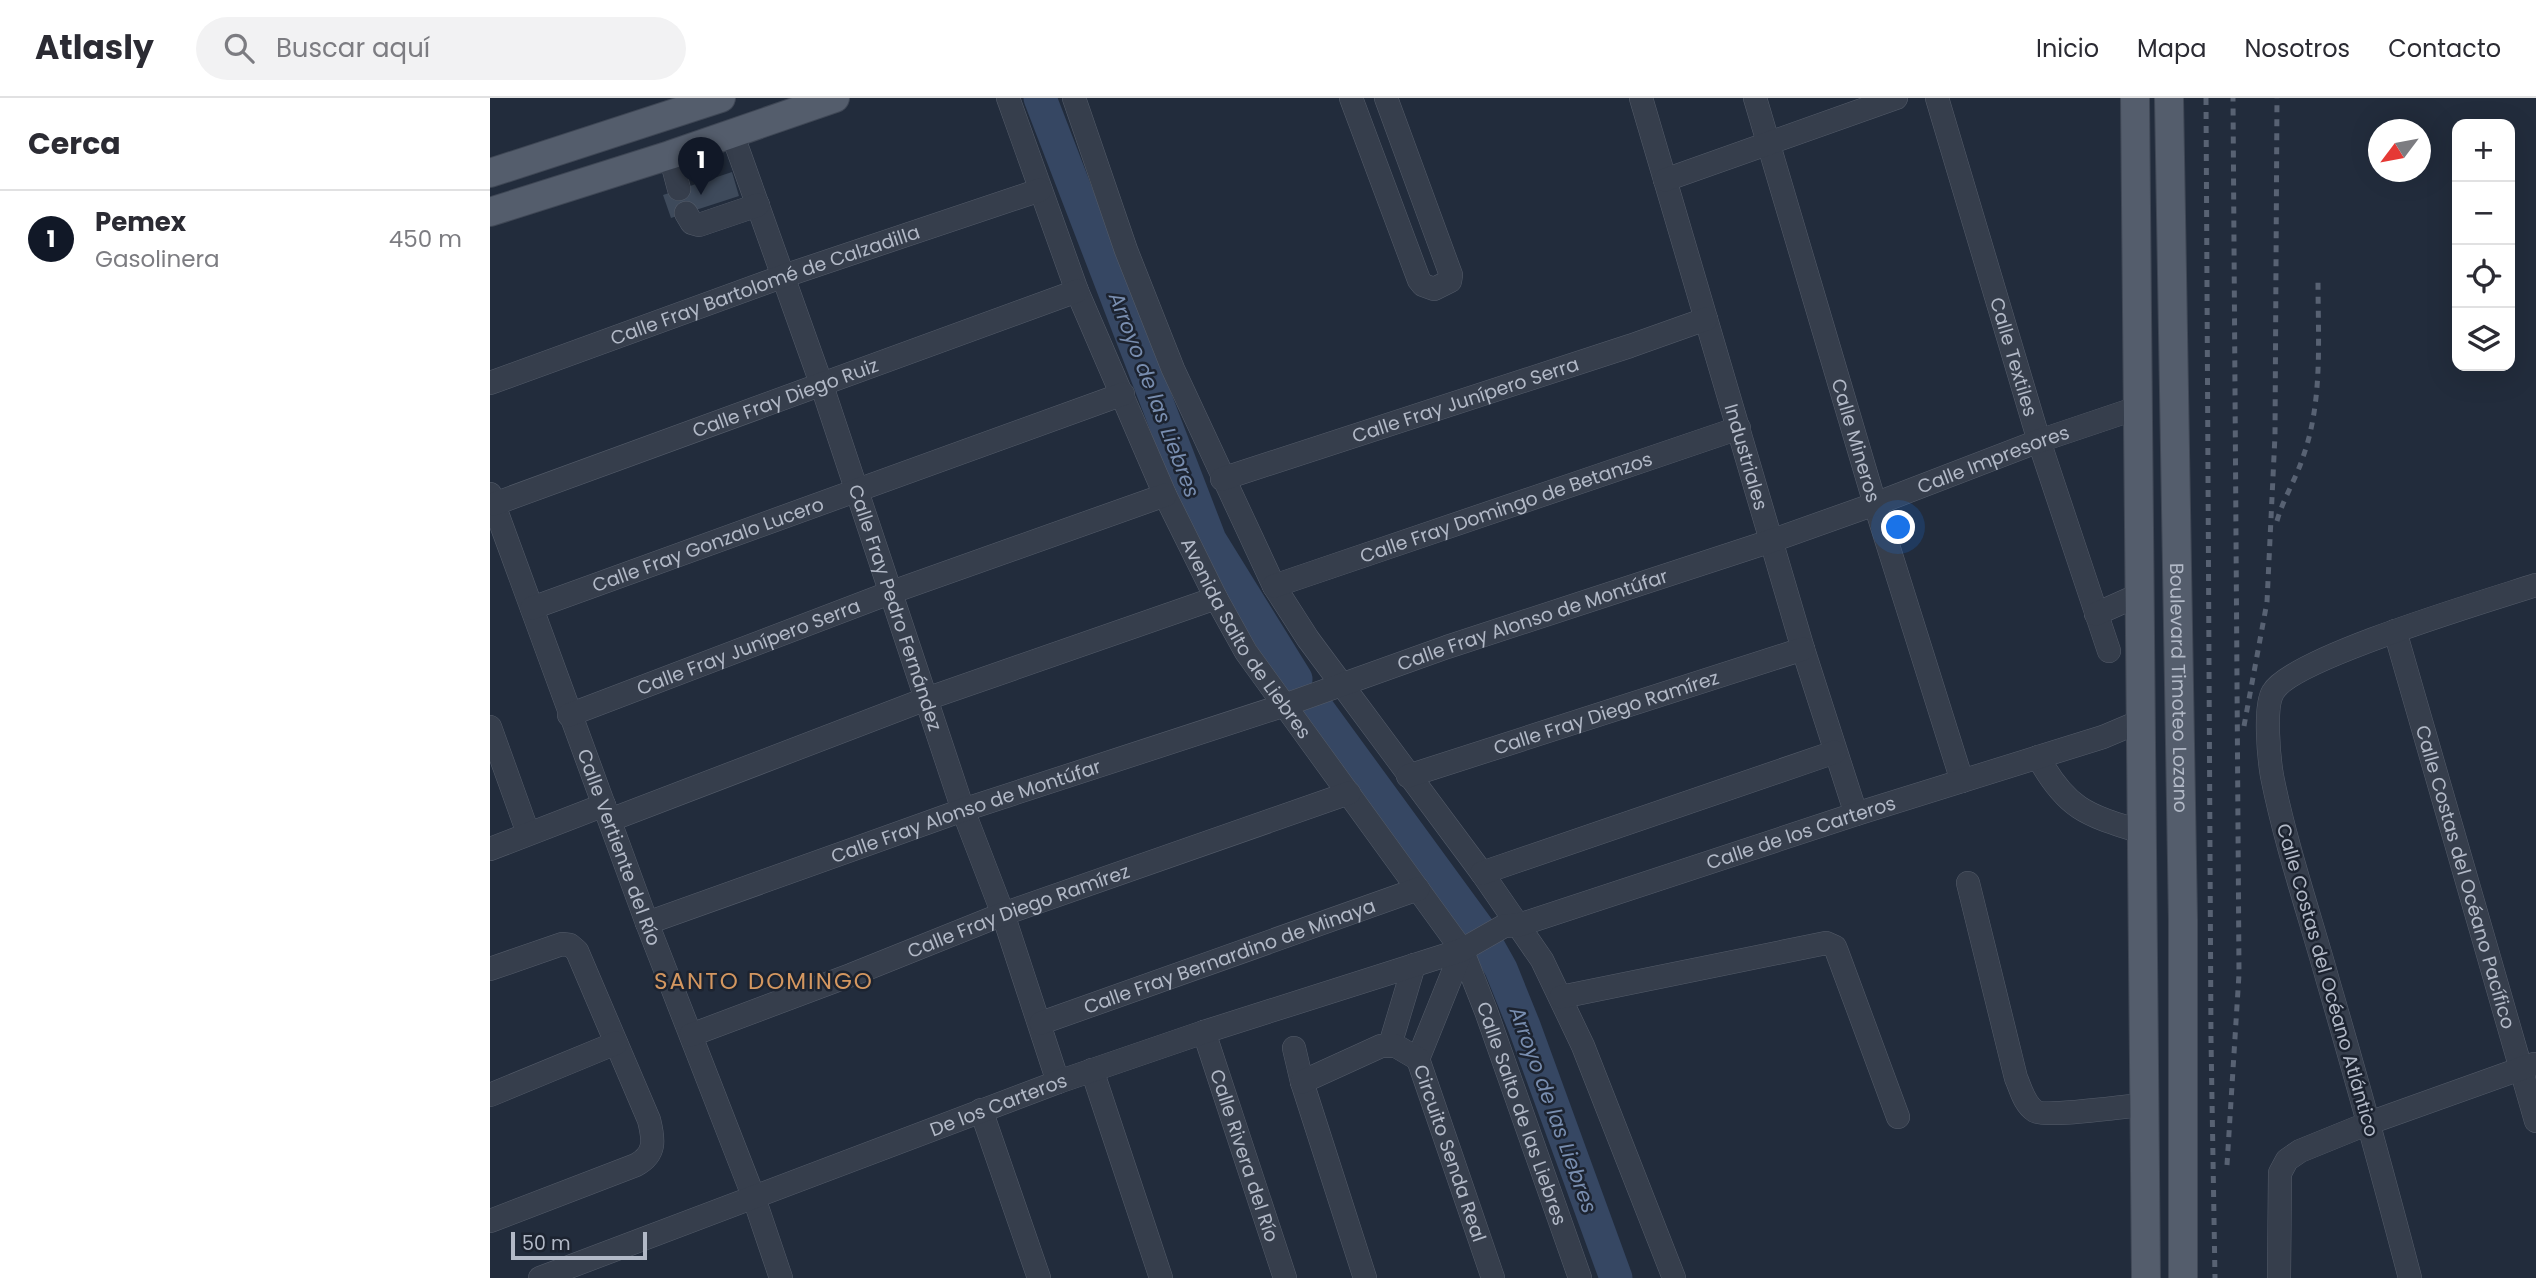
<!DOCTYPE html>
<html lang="es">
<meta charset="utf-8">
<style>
body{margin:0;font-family:Poppins,sans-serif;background:#f2f2f3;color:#2b2b33}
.controls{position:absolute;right:21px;top:21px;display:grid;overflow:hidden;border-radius:14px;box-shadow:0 7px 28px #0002}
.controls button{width:63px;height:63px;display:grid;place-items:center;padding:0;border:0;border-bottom:2px solid #e1e1e2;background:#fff;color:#2b2b33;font:35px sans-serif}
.compass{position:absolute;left:1878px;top:21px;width:63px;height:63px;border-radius:50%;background:#fff;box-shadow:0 7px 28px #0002;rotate:238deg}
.scale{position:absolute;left:21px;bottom:18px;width:136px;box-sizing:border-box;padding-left:7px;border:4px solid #b2b9c7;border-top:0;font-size:19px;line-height:24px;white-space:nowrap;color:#b2b9c7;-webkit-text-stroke:5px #1c2330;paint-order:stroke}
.you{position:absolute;left:1409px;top:430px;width:24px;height:24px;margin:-18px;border:5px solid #fff;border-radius:50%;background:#1a73e8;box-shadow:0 0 0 10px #1a73e833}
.badge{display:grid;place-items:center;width:46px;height:46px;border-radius:50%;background:#111827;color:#fff;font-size:23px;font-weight:700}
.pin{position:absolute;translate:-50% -58px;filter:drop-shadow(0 2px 4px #0008)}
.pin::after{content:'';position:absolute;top:37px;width:24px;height:21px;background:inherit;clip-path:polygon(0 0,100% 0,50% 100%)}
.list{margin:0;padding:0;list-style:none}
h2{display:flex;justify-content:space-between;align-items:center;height:91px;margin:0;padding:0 28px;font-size:30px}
h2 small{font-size:23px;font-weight:400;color:#7c7c81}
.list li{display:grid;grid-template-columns:46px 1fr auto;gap:21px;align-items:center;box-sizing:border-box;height:98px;padding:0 28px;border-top:2px solid #e1e1e2}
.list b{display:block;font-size:26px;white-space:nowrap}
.list p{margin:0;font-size:23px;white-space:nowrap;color:#7c7c81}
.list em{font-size:23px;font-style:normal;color:#7c7c81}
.icon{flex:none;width:38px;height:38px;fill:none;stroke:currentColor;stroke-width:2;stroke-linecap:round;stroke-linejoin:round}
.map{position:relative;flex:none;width:2046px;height:1180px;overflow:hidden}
header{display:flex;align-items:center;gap:42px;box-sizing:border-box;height:98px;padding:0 35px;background:#fff;border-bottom:2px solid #e1e1e2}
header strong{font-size:33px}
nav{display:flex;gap:38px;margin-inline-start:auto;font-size:24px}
.search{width:490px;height:63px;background:#f2f2f3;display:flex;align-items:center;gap:18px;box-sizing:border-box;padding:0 24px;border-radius:38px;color:#7c7c81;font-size:26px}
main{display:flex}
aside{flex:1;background:#fff}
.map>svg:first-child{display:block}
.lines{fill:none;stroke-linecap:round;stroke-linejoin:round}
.river{stroke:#364763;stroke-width:33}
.building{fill:#3e4a5b}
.minor-casing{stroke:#545c6a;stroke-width:24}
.major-casing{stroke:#3f4755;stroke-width:30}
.minor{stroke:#363e4c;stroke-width:23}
.major{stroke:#545d6c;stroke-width:28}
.rail{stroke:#586273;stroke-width:5;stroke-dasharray:7 7;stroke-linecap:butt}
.labels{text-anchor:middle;stroke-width:5;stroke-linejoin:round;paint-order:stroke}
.street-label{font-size:19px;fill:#b2b9c7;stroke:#1c2330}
.water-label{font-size:21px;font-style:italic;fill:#798eb0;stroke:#1c2330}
.quarter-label{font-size:23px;letter-spacing:2px;fill:#d49760;stroke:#1c2330}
</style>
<header>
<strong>Atlasly</strong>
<div class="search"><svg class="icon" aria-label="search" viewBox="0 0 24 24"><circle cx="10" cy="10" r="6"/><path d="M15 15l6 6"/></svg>Buscar aquí</div>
<nav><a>Inicio</a><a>Mapa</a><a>Nosotros</a><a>Contacto</a></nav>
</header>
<main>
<aside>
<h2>Cerca<small></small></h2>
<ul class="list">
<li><span class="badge">1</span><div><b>Pemex</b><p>Gasolinera</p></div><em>450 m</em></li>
</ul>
</aside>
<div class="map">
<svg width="2046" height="1180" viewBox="0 0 2046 1180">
<rect width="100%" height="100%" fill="#222c3c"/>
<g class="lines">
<!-- river -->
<g class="river">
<polyline points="550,0 720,442 806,581"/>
<polyline points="825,607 990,833"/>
<polyline points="997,846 1011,871 1034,928 1126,1180"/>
</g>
</g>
<!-- building -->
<polygon class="building" points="242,74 249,98 181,120 173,97"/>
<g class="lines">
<defs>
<g id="minor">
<path id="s1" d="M518 0 587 193 675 397 726 500 756 554 972 852 996 913 1090 1180"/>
<polyline points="584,0 636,152 683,271 784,488 818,541 992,775 1052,862 1093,948 1184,1180"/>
<polyline points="861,0 929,182 933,187 944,191 960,183 961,177 896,0"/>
<path id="s2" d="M1151 0 1313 551 1366 716"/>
<path id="s3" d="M1265 0 1385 406 1472 683"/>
<path id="s4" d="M1447 0 1549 343 1619 553"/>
<path id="s5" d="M242 35 331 285 473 712 513 816 568 984"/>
<polyline points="180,57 189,91"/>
<polyline points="1175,82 1406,0"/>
<polyline points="196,115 202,125 209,127 268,107"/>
<path id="s6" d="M0 285 294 178 550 92"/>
<path id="s7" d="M732 381 1140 248 1216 221"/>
<path id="s8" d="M0 396 157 825 264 1100 291 1180"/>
<path id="s9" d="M4 406 587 193"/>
<path id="s10" d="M784 488 1249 330"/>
<path id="s11" d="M42 510 633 296"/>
<polyline points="1606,516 1651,496"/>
<path id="s12" d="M1905 533 2046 1023"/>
<path id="s13" d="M79 617 402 494 675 397"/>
<polyline points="0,629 38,735"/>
<path d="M1548 659C1577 712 1597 717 1652 734"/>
<path id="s14" d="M918 678 1313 551"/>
<polyline points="120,722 436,601 726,500"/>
<polyline points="0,751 114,707"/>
<polyline points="992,775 1345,654"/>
<path d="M1478 785 1526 980C1531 991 1534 1006 1545 1013 1557 1020 1635 1008 1653 1007"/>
<path id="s15" d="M157 825 473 712 795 607 957 549 1281 443 1385 406 1549 343 1647 310"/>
<path id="s16" d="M972 852 928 961 1003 1180"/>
<path d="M0 871 72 846 80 847 87 853 159 1022C164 1042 166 1056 146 1067L0 1123"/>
<polyline points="1071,899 1336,845 1345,849 1347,854 1408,1019"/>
<path id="s17" d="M551 925 928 791"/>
<path id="s18" d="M714 934 795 1180"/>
<path id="s19" d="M201 937 361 877 513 816 859 695"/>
<polyline points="900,947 924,867"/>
<polyline points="804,950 812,984 875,1180"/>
<polyline points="602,972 671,1180"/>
<polyline points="812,984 891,948 906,948 928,961"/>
<polyline points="0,997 126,945"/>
<polyline points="491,1012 549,1180"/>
<path id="s20" d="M50 1180 568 984 714 934 972 852 1014 828 1029 827 1366 716 1613 639 1651 623"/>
<polyline points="1789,1180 1790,1075 1797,1062 1810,1053 1879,1025 2044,966"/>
<path d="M1920 1180C1894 1081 1867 982 1838 883 1819 815 1796 748 1782 678 1779 660 1774 609 1783 594 1802 560 2000 502 2046 487"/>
</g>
<g id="major">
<polyline points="1645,0 1656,1180"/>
<path id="s21" d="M1679 0 1693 822V1180"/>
<polyline points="0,75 231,0"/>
<polyline points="0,114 180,57 345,0"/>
</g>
</defs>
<!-- minor casing -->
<use href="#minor" class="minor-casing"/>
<!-- major casing -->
<use href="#major" class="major-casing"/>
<!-- minor -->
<use href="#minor" class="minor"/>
<!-- major -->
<use href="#major" class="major"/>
<!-- rail -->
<g class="rail">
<polyline points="1716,0 1721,941 1725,1180"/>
<path d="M1787 423C1793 401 1806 381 1813 359 1833 303 1828 242 1828 183"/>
<polyline points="1754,628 1777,504 1785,337 1787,0"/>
<polyline points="1737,1067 1749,876 1743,0"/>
</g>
</g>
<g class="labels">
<!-- street labels -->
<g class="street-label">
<text dy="7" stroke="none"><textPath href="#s6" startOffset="292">Calle Fray Bartolomé de Calzadilla</textPath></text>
<text dy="7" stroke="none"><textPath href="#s4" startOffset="270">Calle Textiles</textPath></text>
<text dy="7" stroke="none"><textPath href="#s9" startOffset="310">Calle Fray Diego Ruiz</textPath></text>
<text dy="7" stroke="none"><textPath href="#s7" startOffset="256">Calle Fray Junípero Serra</textPath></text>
<text dy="7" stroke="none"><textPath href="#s3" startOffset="357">Calle Mineros</textPath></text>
<text dy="7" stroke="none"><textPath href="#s2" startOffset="374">Industriales</textPath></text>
<text dy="7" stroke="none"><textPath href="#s15" startOffset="1424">Calle Impresores</textPath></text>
<text dy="7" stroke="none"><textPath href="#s10" startOffset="245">Calle Fray Domingo de Betanzos</textPath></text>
<text dy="7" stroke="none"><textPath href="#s11" startOffset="187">Calle Fray Gonzalo Lucero</textPath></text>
<text dy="7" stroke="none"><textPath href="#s5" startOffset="502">Calle Fray Pedro Fernández</textPath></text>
<text dy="7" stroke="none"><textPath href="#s15" startOffset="936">Calle Fray Alonso de Montúfar</textPath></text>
<text dy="7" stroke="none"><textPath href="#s1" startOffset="592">Avenida Salto de Liebres</textPath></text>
<text dy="7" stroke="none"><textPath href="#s13" startOffset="192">Calle Fray Junípero Serra</textPath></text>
<text dy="7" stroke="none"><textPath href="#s21" startOffset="590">Boulevard Timoteo Lozano</textPath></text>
<text dy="7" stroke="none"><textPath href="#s14" startOffset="208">Calle Fray Diego Ramírez</textPath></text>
<text dy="7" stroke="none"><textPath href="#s15" startOffset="338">Calle Fray Alonso de Montúfar</textPath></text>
<text dy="7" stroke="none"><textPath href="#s20" startOffset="1339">Calle de los Carteros</textPath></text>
<text dy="7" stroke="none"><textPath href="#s8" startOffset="376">Calle Vertiente del Río</textPath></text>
<text dy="7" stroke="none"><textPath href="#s12" startOffset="256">Calle Costas del Océano Pacífico</textPath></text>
<text dy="7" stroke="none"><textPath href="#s19" startOffset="350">Calle Fray Diego Ramírez</textPath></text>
<text dy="7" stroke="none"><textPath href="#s17" startOffset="200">Calle Fray Bernardino de Minaya</textPath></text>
<text transform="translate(1838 882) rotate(74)" y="7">Calle Costas del Océano Atlántico</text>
<text dy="7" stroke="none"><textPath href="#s20" startOffset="490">De los Carteros</textPath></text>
<text dy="7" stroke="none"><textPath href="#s1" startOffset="1146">Calle Salto de las Liebres</textPath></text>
<text dy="7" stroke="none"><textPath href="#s16" startOffset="217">Circuito Senda Real</textPath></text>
<text dy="7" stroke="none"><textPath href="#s18" startOffset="130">Calle Rivera del Río</textPath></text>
</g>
<!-- water labels -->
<g class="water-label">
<text transform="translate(664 297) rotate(69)" y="7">Arroyo de las Liebres</text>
<text transform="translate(1063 1012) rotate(70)" y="7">Arroyo de las Liebres</text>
</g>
<!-- quarter labels -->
<g class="quarter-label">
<text x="274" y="891">SANTO DOMINGO</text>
</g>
</g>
</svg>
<div class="controls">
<button>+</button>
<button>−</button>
<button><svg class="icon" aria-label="locate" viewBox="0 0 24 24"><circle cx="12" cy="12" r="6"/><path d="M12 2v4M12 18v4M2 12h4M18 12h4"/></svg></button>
<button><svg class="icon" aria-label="layers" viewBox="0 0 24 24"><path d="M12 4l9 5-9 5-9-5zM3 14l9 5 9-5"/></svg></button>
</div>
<svg class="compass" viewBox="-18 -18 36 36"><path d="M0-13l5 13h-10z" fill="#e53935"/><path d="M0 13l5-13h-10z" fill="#7c7c81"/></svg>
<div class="scale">50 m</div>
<div class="you"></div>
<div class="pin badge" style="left:211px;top:97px">1</div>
</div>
</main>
